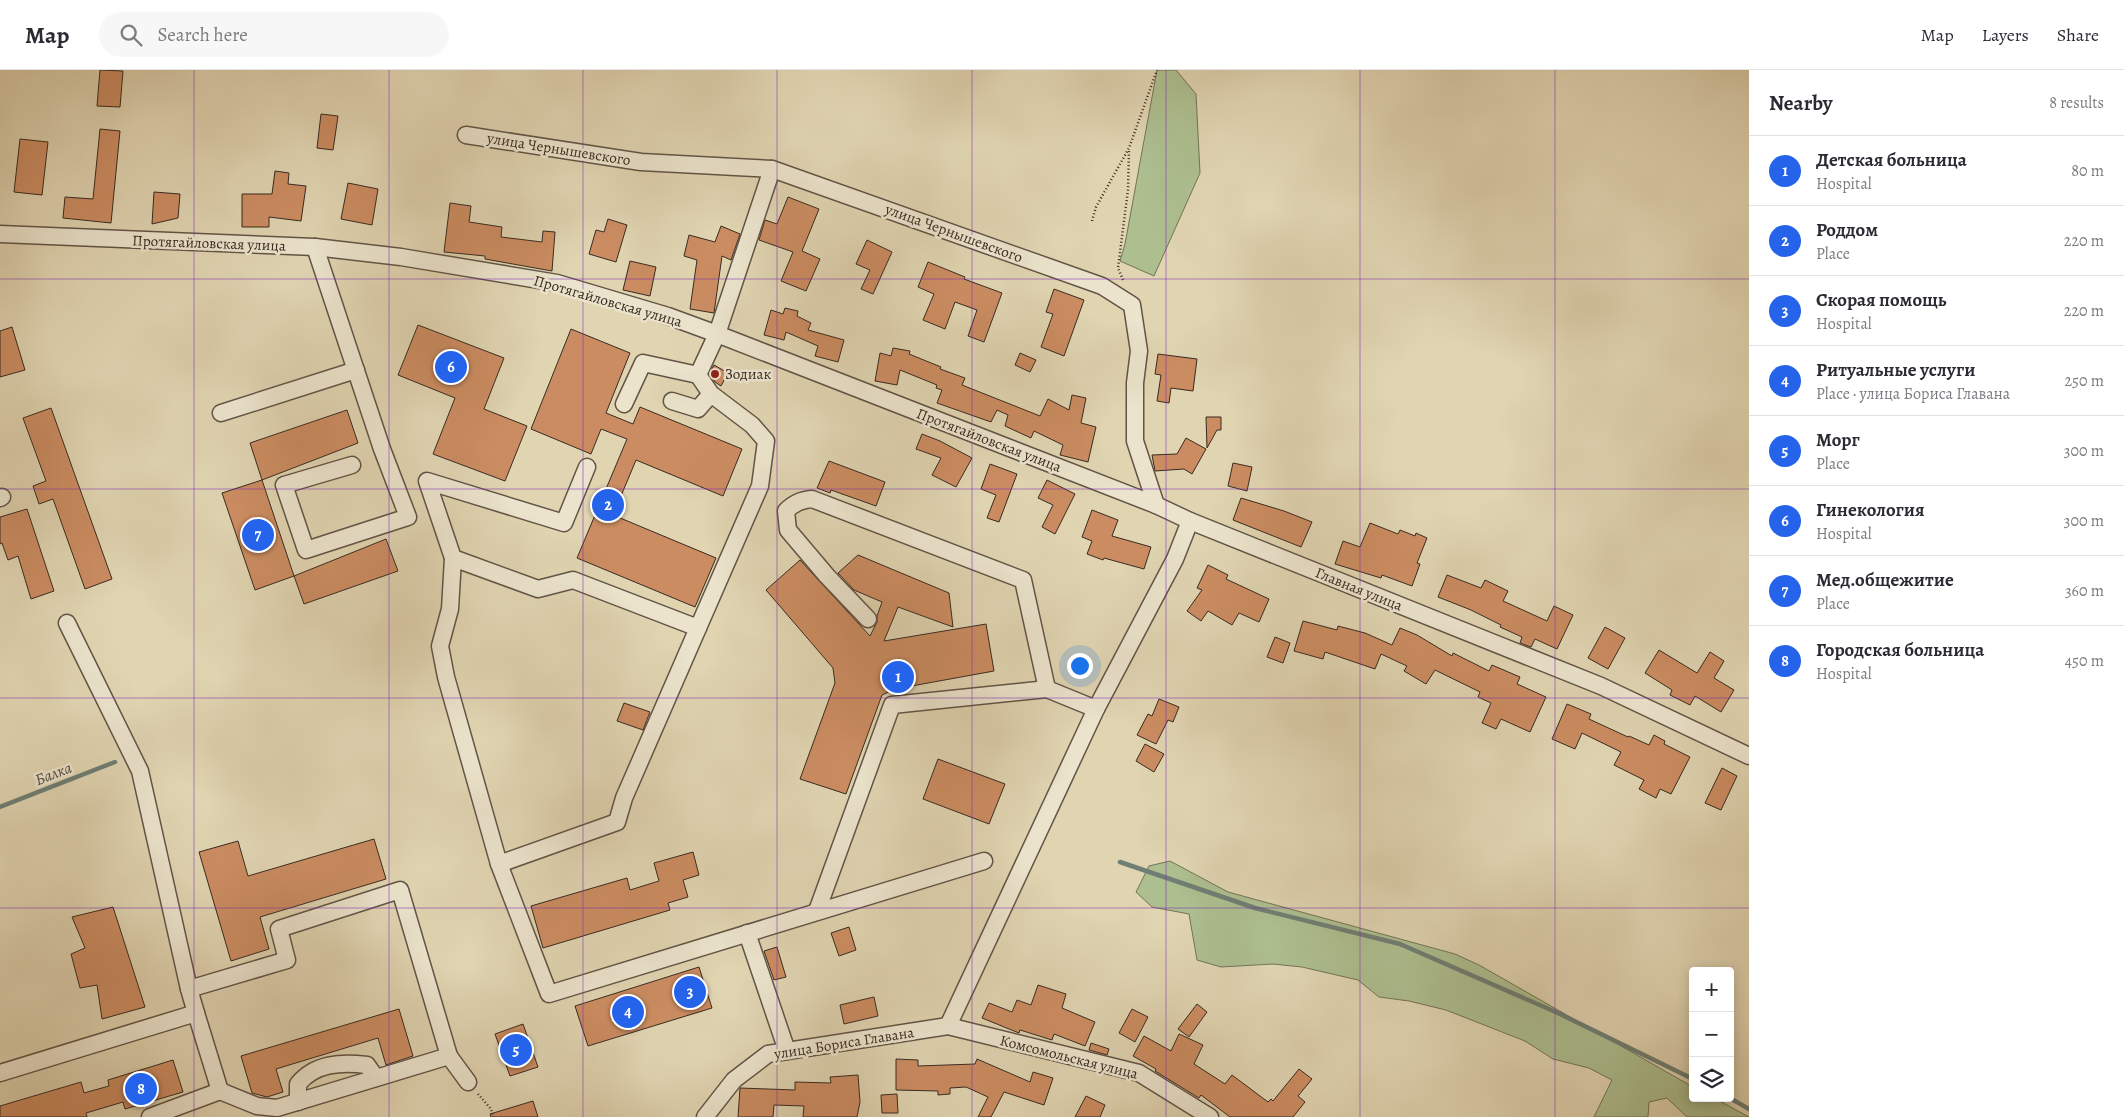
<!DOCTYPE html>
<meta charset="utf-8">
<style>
body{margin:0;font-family:Alegreya,serif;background:#f7f7f7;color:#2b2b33}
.controls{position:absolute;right:15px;bottom:15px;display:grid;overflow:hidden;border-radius:5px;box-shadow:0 2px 12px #0003}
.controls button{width:45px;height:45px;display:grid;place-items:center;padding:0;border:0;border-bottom:1px solid #e1e1e2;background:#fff;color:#2b2b33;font:25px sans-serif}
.you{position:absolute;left:1079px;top:595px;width:18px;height:18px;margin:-12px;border:4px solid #fff;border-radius:50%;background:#1a73e8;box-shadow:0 0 0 8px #1a73e833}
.badge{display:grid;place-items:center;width:32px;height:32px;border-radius:50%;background:#2563eb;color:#fff;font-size:16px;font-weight:700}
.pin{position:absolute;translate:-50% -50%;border:2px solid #fff;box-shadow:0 1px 5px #0006}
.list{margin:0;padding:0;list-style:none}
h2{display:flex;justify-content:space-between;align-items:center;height:65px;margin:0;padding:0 20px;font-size:21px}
h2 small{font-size:16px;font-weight:400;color:#7c7c81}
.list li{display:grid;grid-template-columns:32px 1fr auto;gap:15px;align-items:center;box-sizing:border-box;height:70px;padding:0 20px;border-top:1px solid #e1e1e2}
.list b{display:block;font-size:19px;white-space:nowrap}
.list p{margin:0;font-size:16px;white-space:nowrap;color:#7c7c81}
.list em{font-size:16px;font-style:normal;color:#7c7c81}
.icon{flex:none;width:28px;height:28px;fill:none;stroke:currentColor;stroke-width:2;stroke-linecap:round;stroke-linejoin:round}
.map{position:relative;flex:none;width:1749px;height:1047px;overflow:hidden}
header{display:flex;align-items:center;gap:30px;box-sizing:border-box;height:70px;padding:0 25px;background:#fff;border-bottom:1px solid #e1e1e2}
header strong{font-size:24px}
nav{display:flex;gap:28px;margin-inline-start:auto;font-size:18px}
.search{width:350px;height:45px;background:#f7f7f7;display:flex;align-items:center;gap:12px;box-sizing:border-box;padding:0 18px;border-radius:28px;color:#7c7c81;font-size:19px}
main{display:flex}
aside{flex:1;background:#fff}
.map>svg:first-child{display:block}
.green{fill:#adbe8f;stroke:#727458}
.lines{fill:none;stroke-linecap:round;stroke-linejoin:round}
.stream{stroke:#6f7f74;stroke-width:4.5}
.building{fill:#cb8c61;stroke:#382a22}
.minor-casing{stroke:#625446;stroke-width:19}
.path{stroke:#382a22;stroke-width:2.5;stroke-dasharray:1 2.5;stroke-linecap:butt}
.minor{stroke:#ebe3cc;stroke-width:16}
.grid{fill:none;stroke:#7b2cbf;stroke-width:1;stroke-opacity:0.55}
.poi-dot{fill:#8f2418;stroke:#ebe3cc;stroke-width:2}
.labels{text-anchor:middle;stroke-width:5;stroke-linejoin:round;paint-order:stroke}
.street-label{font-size:15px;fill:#382a22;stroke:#ebe3cc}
.poi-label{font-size:15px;fill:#382a22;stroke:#ebe3cc;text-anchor:start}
.water-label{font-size:16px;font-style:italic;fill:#4f4e44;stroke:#ebe3cc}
</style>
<header>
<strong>Map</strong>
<div class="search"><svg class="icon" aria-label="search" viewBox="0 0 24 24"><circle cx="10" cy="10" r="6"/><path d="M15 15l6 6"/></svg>Search here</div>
<nav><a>Map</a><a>Layers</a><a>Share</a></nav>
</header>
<main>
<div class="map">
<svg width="1749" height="1047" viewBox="0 0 1749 1047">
<rect width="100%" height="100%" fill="#e0d4b1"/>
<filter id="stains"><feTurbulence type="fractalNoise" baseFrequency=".004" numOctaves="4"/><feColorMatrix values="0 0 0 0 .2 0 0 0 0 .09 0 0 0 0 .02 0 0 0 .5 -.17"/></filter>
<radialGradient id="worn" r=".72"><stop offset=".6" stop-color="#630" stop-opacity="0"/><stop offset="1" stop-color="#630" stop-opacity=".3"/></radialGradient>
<!-- green -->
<g class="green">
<polygon points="1157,0 1176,0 1196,24 1200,103 1154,206 1120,191 1125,174"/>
<polygon points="1170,791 1228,822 1455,884 1479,895 1693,1017 1693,1028 1714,1028 1749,1047 1687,1047 1667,1028 1649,1032 1648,1047 1594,1047 1612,1010 1589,998 1553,989 1525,971 1446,940 1409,931 1379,927 1358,910 1302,897 1273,894 1221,897 1197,890 1189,844 1152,837 1136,822 1149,796"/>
</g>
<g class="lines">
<!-- stream -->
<g class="stream">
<polyline points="0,737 115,692"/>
<polyline points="1120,792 1255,838 1400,874 1558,943 1693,1009"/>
<polyline points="1730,1028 1749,1039"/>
</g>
</g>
<!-- building -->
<g class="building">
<polygon points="100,0 123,1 120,37 97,36"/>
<polygon points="321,44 338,46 333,80 317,78"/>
<polygon points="100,59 120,61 111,153 63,148 65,127 93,129"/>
<polygon points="20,69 48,72 42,125 14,122"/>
<polygon points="275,101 289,103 288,114 306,116 301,151 269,147 269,157 242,157 242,124 272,124"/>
<polygon points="348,113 378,119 372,155 341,149"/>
<polygon points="154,122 180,124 178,148 152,154"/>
<polygon points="788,127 819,139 802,181 820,189 806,221 781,211 793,182 759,170 765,150 777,154"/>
<polygon points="450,133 471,136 469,152 502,157 501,167 542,172 543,161 555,162 552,201 485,189 485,186 444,182"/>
<polygon points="608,149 627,155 616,192 589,184 596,160 604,162"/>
<polygon points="721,156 740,164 731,190 722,186 714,243 690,239 697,190 684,186 689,165 715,172"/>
<polygon points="867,170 892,182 873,224 861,219 870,200 856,194"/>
<polygon points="630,191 656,197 650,226 623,220"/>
<polygon points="928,192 965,207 964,209 1002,223 984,272 968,266 977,240 955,232 945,259 923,250 934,224 918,217"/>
<polygon points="1054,219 1084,230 1064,286 1041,277 1053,244 1046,242"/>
<polygon points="785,238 798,241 797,246 811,253 808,260 844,270 838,292 815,286 818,276 786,262 784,270 764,265 771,240 783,244"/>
<polygon points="418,255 504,288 484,339 527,356 505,411 433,384 455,328 398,305"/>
<polygon points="12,257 25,300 0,307 0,261"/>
<polygon points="571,259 630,283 606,343 633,354 640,337 742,379 723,426 636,390 613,445 716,488 695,537 577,488 627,369 601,359 591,384 531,359"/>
<polygon points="893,278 910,281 909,284 941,297 940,299 965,308 962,315 1040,346 1048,329 1069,340 1072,325 1086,328 1081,353 1096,357 1088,392 1060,385 1063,375 1034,361 1031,368 1005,356 1008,345 997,340 991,352 937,333 942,320 936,318 937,315 900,300 897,315 875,311 880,283 891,286"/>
<polygon points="1020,283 1036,290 1030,302 1015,295"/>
<polygon points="1158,284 1197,289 1193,321 1171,318 1169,333 1157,331 1161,305 1155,304"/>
<polygon points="714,295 728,303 721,316 715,312 709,304"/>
<polygon points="51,338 112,509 85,519 53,429 39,434 33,416 46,411 23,348"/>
<polygon points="347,340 358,373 262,410 250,373"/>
<polygon points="1206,347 1221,347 1221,360 1217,360 1207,378"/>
<polygon points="922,364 940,371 972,388 956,417 932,405 941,388 916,379"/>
<polygon points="1186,368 1206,379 1192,404 1184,399 1155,401 1152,385 1177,384"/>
<polygon points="829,391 885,412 876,436 831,420 830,423 817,418"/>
<polygon points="1233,393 1252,397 1247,421 1228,416"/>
<polygon points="990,394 1017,404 999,452 987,448 996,425 981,419"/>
<polygon points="262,410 294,506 255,520 222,423"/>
<polygon points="1047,410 1075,424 1055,464 1042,457 1053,435 1038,428"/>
<polygon points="1241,428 1284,441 1312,452 1301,477 1233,450"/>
<polygon points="27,439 54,521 31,529 18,486 8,490 2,473 0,474 0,447"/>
<polygon points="1092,440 1118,450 1112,466 1151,477 1144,499 1104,488 1103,490 1087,484 1092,471 1082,467"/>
<polygon points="1370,453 1398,464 1400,460 1415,466 1416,463 1427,468 1417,493 1420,494 1412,516 1382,505 1381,508 1335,494 1343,471 1360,477"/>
<polygon points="386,469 398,501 304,534 294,506"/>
<polygon points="858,485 949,523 953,557 898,537 884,571 986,554 994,601 895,619 882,625 846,724 800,709 835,613 833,598 766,520 800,490 870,566 877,552 877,546 882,532 854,520 838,503"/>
<polygon points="1208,495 1228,505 1226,509 1269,529 1259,552 1239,543 1232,555 1208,541 1201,551 1187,541 1202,520 1197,518"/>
<polygon points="1447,505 1481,518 1485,510 1508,521 1503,531 1547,551 1554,536 1573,545 1557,579 1535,569 1531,577 1520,573 1522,567 1500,557 1501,555 1471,540 1438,527"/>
<polygon points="1303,551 1337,560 1338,556 1365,563 1392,575 1400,558 1417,565 1452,586 1453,583 1489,601 1492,595 1520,607 1517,614 1546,627 1530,662 1501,649 1496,659 1482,653 1491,633 1478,627 1480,622 1435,600 1426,614 1404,601 1407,596 1381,584 1375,599 1325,582 1323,589 1294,581"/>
<polygon points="1605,557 1625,568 1608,599 1588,588"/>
<polygon points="1275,567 1290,573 1283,593 1267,587"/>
<polygon points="1659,580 1697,603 1710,582 1724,591 1714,608 1734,620 1721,642 1695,626 1690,635 1670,625 1672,620 1645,603"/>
<polygon points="1159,629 1179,637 1173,652 1168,650 1156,674 1137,665 1148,644 1152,646"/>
<polygon points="624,633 650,642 643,660 617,651"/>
<polygon points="1567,634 1591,644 1589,649 1628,667 1629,666 1649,675 1654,665 1665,671 1664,674 1690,687 1671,724 1660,719 1656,728 1639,719 1644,710 1614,695 1621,682 1582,663 1575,679 1552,669"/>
<polygon points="1145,674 1164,684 1154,702 1136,691"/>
<polygon points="938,689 1005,714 989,754 923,729"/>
<polygon points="1722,698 1737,706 1721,740 1705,733"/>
<polygon points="374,769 386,809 260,847 269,879 231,891 199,782 238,771 248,806"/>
<polygon points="693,782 699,805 683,810 688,827 668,833 670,840 543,878 531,836 627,808 630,820 659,811 654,793"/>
<polygon points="113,837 145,937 102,949 97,915 80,918 71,884 85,878 72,847"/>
<polygon points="849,857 856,880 839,886 831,863"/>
<polygon points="777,877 786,907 774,910 764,881"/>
<polygon points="699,897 712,938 588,976 575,936"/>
<polygon points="1038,915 1066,924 1062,938 1095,952 1085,976 1054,964 1052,970 1020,960 1019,963 982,948 989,933 1012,942 1017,930 1031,935"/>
<polygon points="874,927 878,946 844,954 840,935"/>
<polygon points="1197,934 1207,942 1189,967 1178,959"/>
<polygon points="399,939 413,986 386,995 378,968 276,999 283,1022 267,1027 252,1023 241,986"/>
<polygon points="1132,939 1148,947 1135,972 1119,963"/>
<polygon points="523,954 538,997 510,1006 495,964"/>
<polygon points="1179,964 1203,975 1194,994 1225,1014 1232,1005 1268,1032 1271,1029 1273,1031 1299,999 1312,1009 1298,1026 1305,1032 1293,1047 1230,1047 1201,1025 1199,1028 1155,1001 1156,999 1133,986 1144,966 1171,981"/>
<polygon points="1091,973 1109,979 1107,985 1089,980"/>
<polygon points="896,989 918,990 918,996 975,994 977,989 1030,1012 1033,1002 1053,1008 1044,1035 1004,1022 991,1047 978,1047 988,1027 966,1017 950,1018 950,1024 938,1025 938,1021 896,1020"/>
<polygon points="173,990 183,1022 125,1039 123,1032 86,1043 87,1047 0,1047 0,1036 81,1012 84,1023 109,1016 108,1010"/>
<polygon points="858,1005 860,1032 857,1047 803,1047 804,1036 774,1035 773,1047 738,1047 740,1018 795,1020 795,1012 831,1013 830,1007"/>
<polygon points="897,1024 898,1043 882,1043 881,1025"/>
<polygon points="1086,1026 1105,1035 1100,1047 1075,1047"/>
<polygon points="533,1031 538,1047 491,1047 490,1044"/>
</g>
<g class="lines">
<defs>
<g id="minor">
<polyline points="466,65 641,92 772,99 1102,216 1132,235 1139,281 1135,313 1135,371 1156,435"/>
<polyline points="0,164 315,177 401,187 557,213 668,246 717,264 1156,435 1190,451 1601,616 1749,686"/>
<polyline points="315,177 382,379 408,447 306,480 284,415 352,395"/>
<polyline points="672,331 698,339 711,324"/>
<polyline points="624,334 643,293 698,305"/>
<polyline points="221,343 356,300"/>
<polyline points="587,397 564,453 427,411 453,488 538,519 573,510 698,558 760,416 766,371 752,355 711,324 698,305 717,264 772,99"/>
<polyline points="0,428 2,427"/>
<polyline points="453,488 450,539 440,576 446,607 499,794 549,924 984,791"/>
<path d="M868 549 827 506 788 460 786 441C794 433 801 430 812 429L1023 510 1047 619"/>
<polyline points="67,553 140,701 189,919"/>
<polyline points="499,794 617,752 624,728 698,558"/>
<polyline points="817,841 892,635 1047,619 1096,639"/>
<polyline points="747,863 787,981"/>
<polyline points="196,943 189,919 287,890 279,859 400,820 449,986"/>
<polyline points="948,956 1096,639 1175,489 1190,451"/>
<polyline points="0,1003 196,943 220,1021 150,1047"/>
<polyline points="220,1021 257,1036 277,1038 449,986 468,1012"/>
<path d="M298 1032V1014C315 993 341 992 367 995L376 1008"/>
<polyline points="705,1047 734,1010 768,984 948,956 1139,1003 1210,1047"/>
</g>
</defs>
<!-- minor casing -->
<use href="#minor" class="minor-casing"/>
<!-- path -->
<g class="path">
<polyline points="1092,151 1096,137 1129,78 1157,0"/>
<polyline points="1123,210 1118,198 1128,120 1129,80"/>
<polyline points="478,1024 491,1039 494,1047"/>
</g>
<!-- minor -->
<use href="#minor" class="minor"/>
</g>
<!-- grid -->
<path class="grid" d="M194 0V1047M389 0V1047M583 0V1047M777 0V1047M972 0V1047M1166 0V1047M1360 0V1047M1555 0V1047M0 209H1749M0 419H1749M0 628H1749M0 838H1749"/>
<!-- markers -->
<circle class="poi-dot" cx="715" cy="304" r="5"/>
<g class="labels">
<!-- street labels -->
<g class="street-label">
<text transform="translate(559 79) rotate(9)" y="5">улица Чернышевского</text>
<text transform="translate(954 163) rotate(20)" y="5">улица Чернышевского</text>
<text transform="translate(209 173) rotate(2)" y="5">Протягайловская улица</text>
<text transform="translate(608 231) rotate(16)" y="5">Протягайловская улица</text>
<text transform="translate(989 370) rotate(21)" y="5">Протягайловская улица</text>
<text transform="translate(1359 519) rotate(22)" y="5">Главная улица</text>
<text transform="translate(844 973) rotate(-9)" y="5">улица Бориса Главана</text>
<text transform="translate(1069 987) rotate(14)" y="5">Комсомольская улица</text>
</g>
<!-- poi labels -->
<g class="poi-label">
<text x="725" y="309">Зодиак</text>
</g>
<!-- water labels -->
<g class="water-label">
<text transform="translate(53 703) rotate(-21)" y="6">Балка</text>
</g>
</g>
<rect width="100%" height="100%" filter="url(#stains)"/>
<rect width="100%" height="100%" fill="url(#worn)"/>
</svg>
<div class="controls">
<button>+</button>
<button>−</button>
<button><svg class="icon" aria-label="layers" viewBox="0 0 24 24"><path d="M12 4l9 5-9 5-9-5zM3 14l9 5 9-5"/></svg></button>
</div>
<div class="you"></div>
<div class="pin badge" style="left:898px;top:607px">1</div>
<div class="pin badge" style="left:608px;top:435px">2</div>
<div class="pin badge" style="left:690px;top:922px">3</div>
<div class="pin badge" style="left:628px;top:942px">4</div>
<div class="pin badge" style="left:516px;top:980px">5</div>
<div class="pin badge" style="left:451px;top:297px">6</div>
<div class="pin badge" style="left:258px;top:465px">7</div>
<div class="pin badge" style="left:141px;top:1019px">8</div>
</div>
<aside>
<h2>Nearby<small>8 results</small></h2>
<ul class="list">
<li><span class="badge">1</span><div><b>Детская больница</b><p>Hospital</p></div><em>80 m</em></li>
<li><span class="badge">2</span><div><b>Роддом</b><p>Place</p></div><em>220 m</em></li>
<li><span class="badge">3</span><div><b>Скорая помощь</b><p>Hospital</p></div><em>220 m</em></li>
<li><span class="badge">4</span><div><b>Ритуальные услуги</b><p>Place · улица Бориса Главана</p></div><em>250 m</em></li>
<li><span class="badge">5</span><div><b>Морг</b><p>Place</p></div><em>300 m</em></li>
<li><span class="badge">6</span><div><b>Гинекология</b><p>Hospital</p></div><em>300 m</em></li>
<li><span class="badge">7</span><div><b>Мед.общежитие</b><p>Place</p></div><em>360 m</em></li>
<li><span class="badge">8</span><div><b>Городская больница</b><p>Hospital</p></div><em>450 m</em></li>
</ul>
</aside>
</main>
